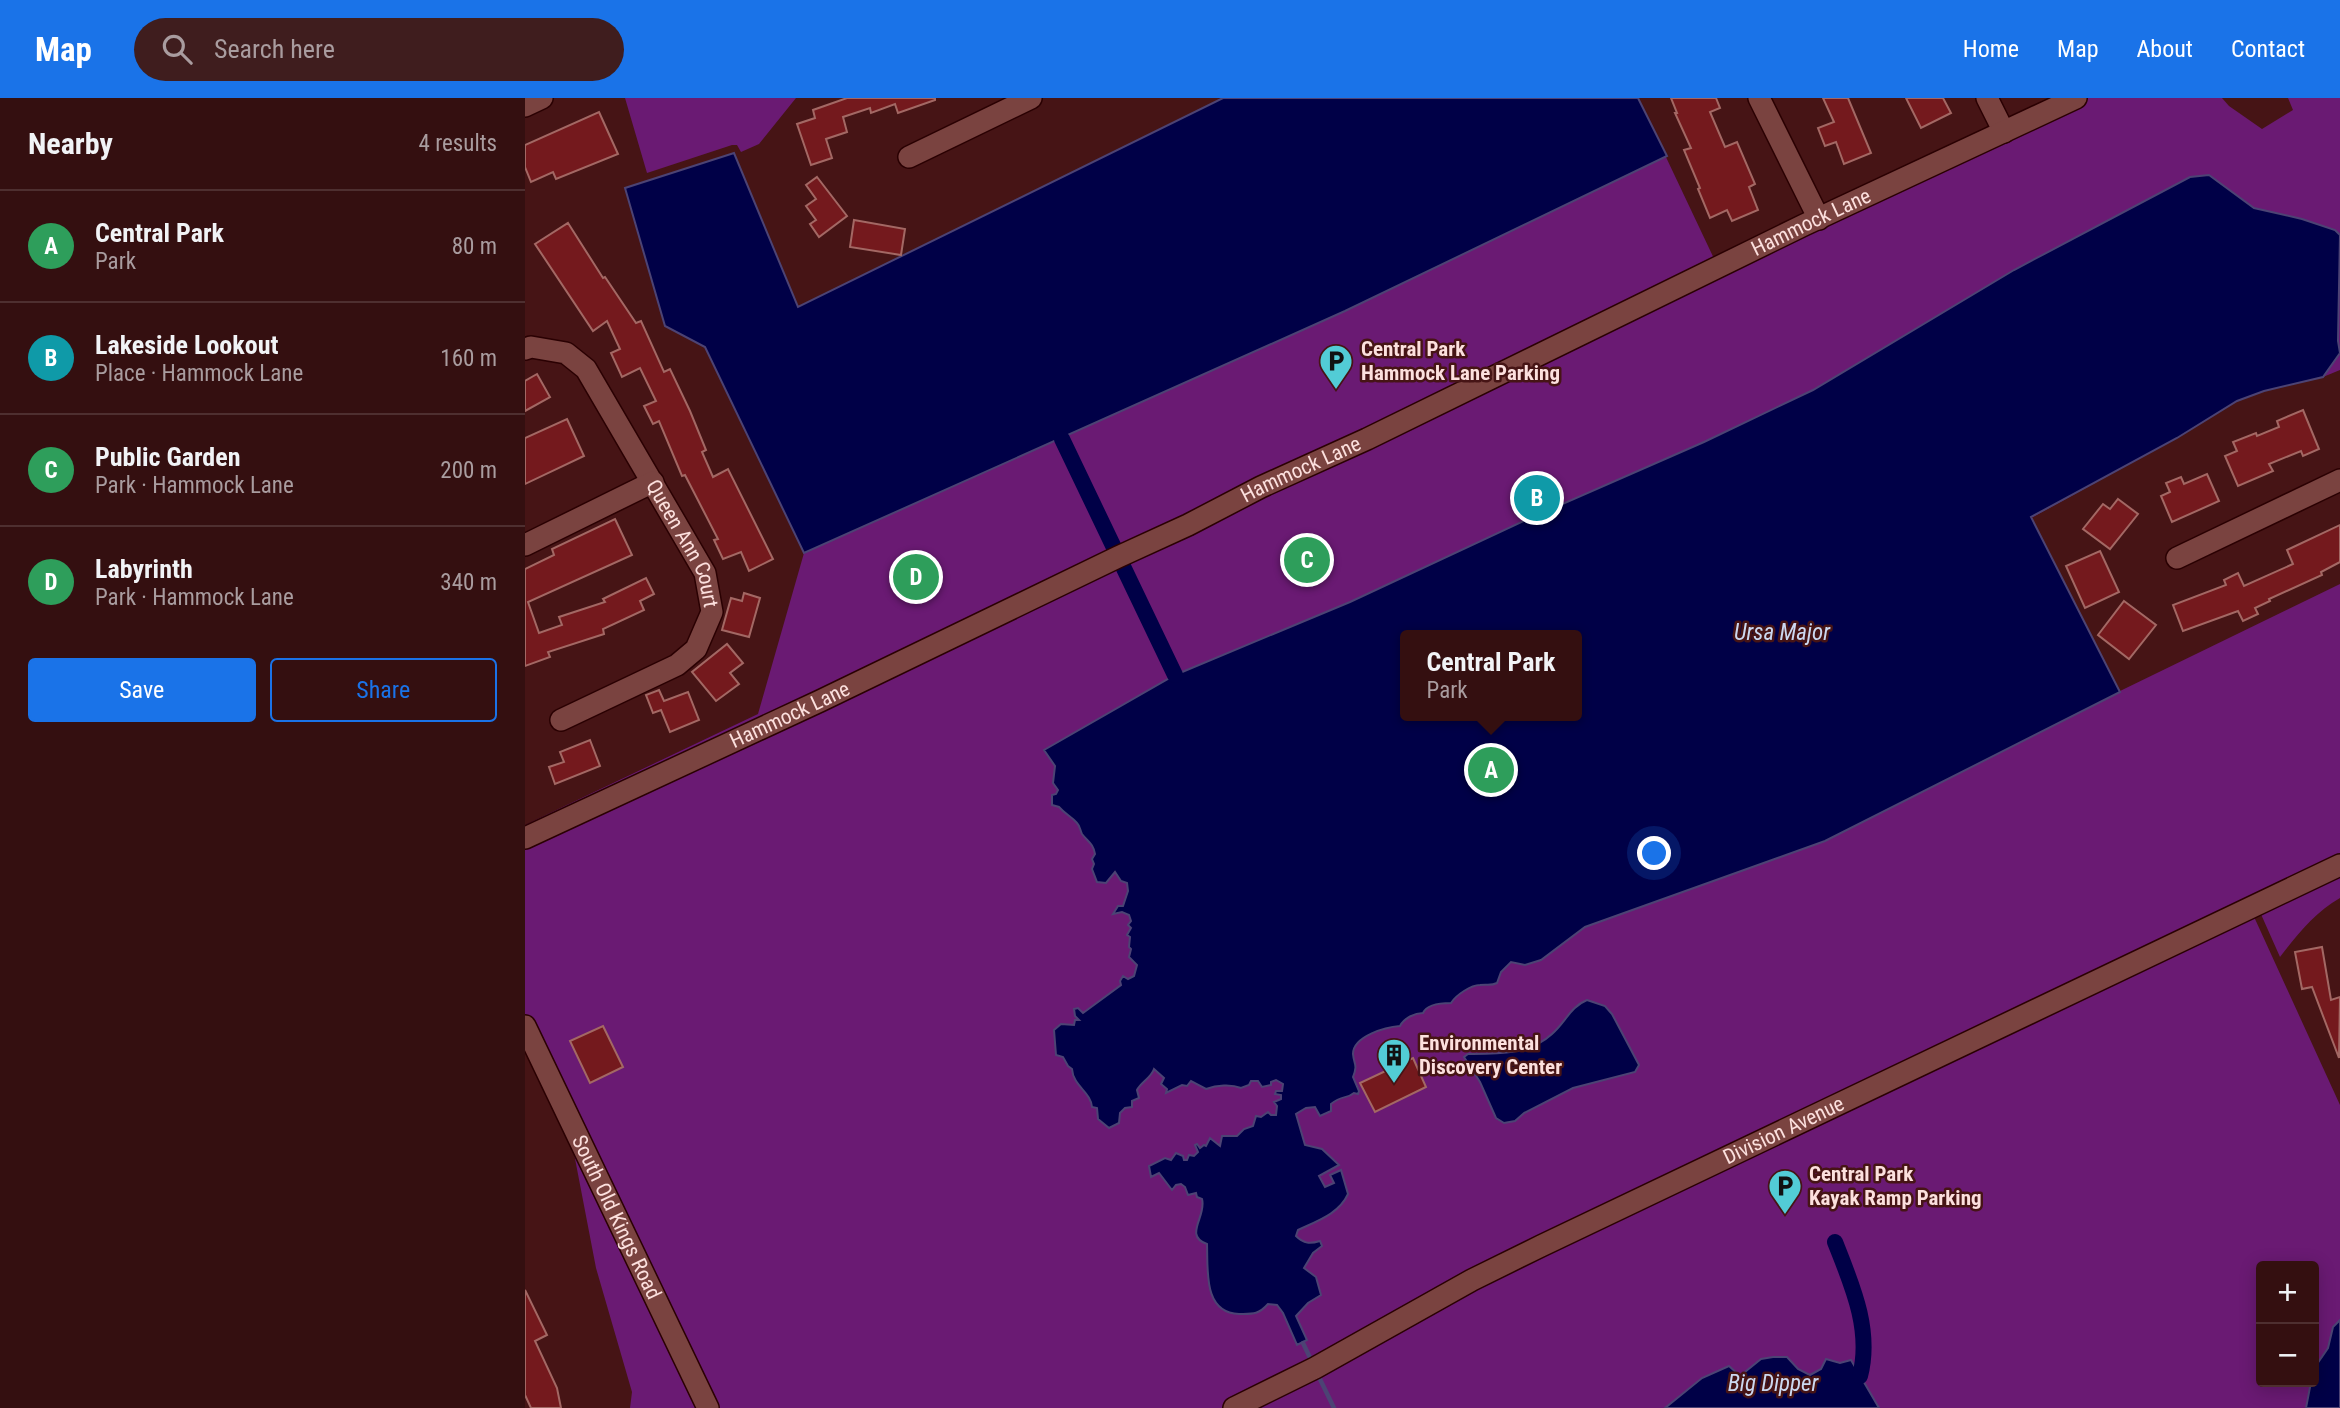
<!DOCTYPE html>
<meta charset="utf-8">
<style>
body{margin:0;font-family:"Roboto Condensed",sans-serif;background:#3f1d1e;color:#f1f3f6}
.controls{position:absolute;right:21px;bottom:21px;display:grid;overflow:hidden;border-radius:7px;box-shadow:0 4px 18px #0003}
.controls button{width:63px;height:63px;display:grid;place-items:center;padding:0;border:0;border-bottom:2px solid #4e2f30;background:#340f10;color:#f1f3f6;font:35px sans-serif}
.you{position:absolute;left:1130px;top:756px;width:24px;height:24px;margin:-18px;border:5px solid #fff;border-radius:50%;background:#1a73e8;box-shadow:0 0 0 10px #1a73e833}
.badge{display:grid;place-items:center;width:46px;height:46px;border-radius:50%;background:#1a73e8;color:#fff;font-size:23px;font-weight:700}
.pin{position:absolute;translate:-50% -50%;border:4px solid #fff;box-shadow:0 2px 7px #0006}
.popup{position:absolute;left:875px;top:532px;width:182px;height:91px;box-sizing:border-box;display:grid;place-content:center;border-radius:7px;background:#340f10;filter:drop-shadow(0 2px 5px #0005);font-size:23px;white-space:nowrap;color:#a99c9f}
.popup b{font-size:26px;color:#f1f3f6}
.popup::after{content:'';position:absolute;left:50%;top:100%;margin-left:-14px;border:14px solid transparent;border-top-color:#340f10}
.list{margin:0;padding:0;list-style:none}
h2{display:flex;justify-content:space-between;align-items:center;height:91px;margin:0;padding:0 28px;font-size:30px}
h2 small{font-size:23px;font-weight:400;color:#a99c9f}
.list li{display:grid;grid-template-columns:46px 1fr auto;gap:21px;align-items:center;box-sizing:border-box;height:112px;padding:0 28px;border-top:2px solid #4e2f30}
.list b{display:block;font-size:26px;white-space:nowrap}
.list p{margin:0;font-size:23px;white-space:nowrap;color:#a99c9f}
.list em{font-size:23px;font-style:normal;color:#a99c9f}
.actions{display:flex;gap:14px;padding:21px 28px}
.actions a{flex:1;padding:16px 0;border:2px solid #1a73e8;border-radius:7px;text-align:center;font-size:24px;color:#1a73e8}
.actions .main{background:#1a73e8;color:#fff}
.icon{flex:none;width:38px;height:38px;fill:none;stroke:currentColor;stroke-width:2;stroke-linecap:round;stroke-linejoin:round}
.map{position:relative;flex:none;width:1815px;height:1310px;overflow:hidden}
header{display:flex;align-items:center;gap:42px;box-sizing:border-box;height:98px;padding:0 35px;background:#1a73e8;color:#fff}
header strong{font-size:33px}
nav{display:flex;gap:38px;margin-inline-start:auto;font-size:24px}
.search{width:490px;height:63px;background:#3f1d1e;display:flex;align-items:center;gap:18px;box-sizing:border-box;padding:0 24px;border-radius:38px;color:#a99c9f;font-size:26px}
main{display:flex}
aside{flex:1;background:#340f10}
.map>svg:first-child{display:block}
.green{fill:#6a1a73;fill-rule:evenodd}
.water{fill:#000047;stroke:#4c4374;stroke-width:2;fill-rule:evenodd}
.lines{fill:none;stroke-linecap:round;stroke-linejoin:round}
.stream{stroke:#4c4374;stroke-width:4.5}
.canal{stroke:#000047;stroke-width:16}
.building{fill:#74191d;stroke:#a36864;stroke-width:2}
.minor-casing{stroke:#2a0002;stroke-width:24}
.minor{stroke:#7a4340;stroke-width:21}
.labels{text-anchor:middle;stroke-width:5;stroke-linejoin:round;paint-order:stroke}
.street-label{font-size:21px;fill:#fce0de;stroke:#461415}
.poi-label{font-size:21px;font-weight:bold;fill:#fce0de;stroke:#461415;text-anchor:start}
.water-label{font-size:23px;font-style:italic;fill:#cbd8f1;stroke:#461415}
</style>
<header>
<strong>Map</strong>
<div class="search"><svg class="icon" aria-label="search" viewBox="0 0 24 24"><circle cx="10" cy="10" r="6"/><path d="M15 15l6 6"/></svg>Search here</div>
<nav><a>Home</a><a>Map</a><a>About</a><a>Contact</a></nav>
</header>
<main>
<aside>
<h2>Nearby<small>4 results</small></h2>
<ul class="list">
<li><span class="badge" style="background:#2e9e5b">A</span><div><b>Central Park</b><p>Park</p></div><em>80 m</em></li>
<li><span class="badge" style="background:#0f9aa8">B</span><div><b>Lakeside Lookout</b><p>Place · Hammock Lane</p></div><em>160 m</em></li>
<li><span class="badge" style="background:#2e9e5b">C</span><div><b>Public Garden</b><p>Park · Hammock Lane</p></div><em>200 m</em></li>
<li><span class="badge" style="background:#2e9e5b">D</span><div><b>Labyrinth</b><p>Park · Hammock Lane</p></div><em>340 m</em></li>
</ul>
<div class="actions"><a class="main">Save</a><a>Share</a></div>
</aside>
<div class="map">
<svg width="1815" height="1310" viewBox="0 0 1815 1310">
<rect width="100%" height="100%" fill="#461415"/>
<!-- green -->
<g class="green">
<polygon points="100,0 271,0 234,46 216,54 212,47 207,47 122,75"/>
<path d="M698 0H1113L1193 169 1551 0H1697L1704 8 1737 31 1768 12 1763 0H1815V272L1798 279 1739 293 1712 303 1652 340 1506 420 1595 593 1815 486V768L1725 810 1815 1007V1310H183L0 929V727L233 616 279 455 180 249 140 228 100 90 209 55 273 209ZM880 537H1052V618H880ZM1736 1168H1789V1284H1736Z"/>
<path d="M1815 777V800C1790 814 1773 836 1755 859L1735 814Z"/>
<polygon points="47,1045 174,1310 105,1310 107,1294 71,1170"/>
</g>
<!-- water -->
<g class="water">
<polygon points="698,0 1113,0 1142,58 820,213 279,455 180,249 140,228 100,90 209,55 273,209"/>
<path d="M1684 77 1729 110 1777 121 1810 132 1815 137 1813 243 1815 255 1798 279 1739 293 1712 303 1652 340 1506 419 1595 594 1300 743 1060 829 1016 862 1000 867 986 864 976 874 972 885C966 888 962 886 955 887 946 887 931 897 926 905 917 905 902 906 898 915 890 915 879 920 875 928 861 929 828 938 828 956 829 967 833 966 828 979L834 993 833 996 829 995C822 1001 817 997 806 1006V1013L795 1018 790 1009 781 1010 771 1016 780 1047 797 1051 814 1067 794 1078 800 1089 809 1085 805 1077 816 1072 823 1096C814 1116 792 1123 773 1132L771 1138C779 1146 785 1146 795 1143L797 1148 788 1155 779 1170 791 1179 796 1197 783 1205 771 1218 782 1242 772 1247 758 1215 752 1207 743 1206C733 1217 728 1216 714 1216 678 1215 683 1172 682 1146 658 1138 682 1118 677 1101L672 1099 671 1095 663 1097 660 1089 656 1086 651 1087 647 1092 634 1075 626 1079 624 1068 640 1060 646 1062 651 1055 658 1058 659 1062H662L664 1057 669 1058 673 1054 670 1047 672 1046 675 1050 679 1047 681 1048 685 1040 695 1048 697 1038H712L719 1031 728 1028 731 1018 736 1019 743 1014 746 1017H751L752 1008 749 1004 756 1001V997L750 996 751 993H757L758 986 751 982 746 984V987L737 989 733 983H726L724 987 716 990C706 986 692 987 681 991L666 983 662 988 657 987 641 995 642 991 636 986 639 980 629 971C626 980 616 984 612 992L614 1000 607 1003V1009L600 1010 595 1015 594 1025 584 1030 573 1021 572 1010 567 1009C566 994 548 988 547 971L543 968 538 959 531 957 529 932 536 926 549 927 550 922H554L550 918 549 911 553 910 558 915 596 887 595 883 598 878 603 881 609 878 612 867 604 859 606 851 604 849 605 839 602 837 606 830 603 827 606 823 604 817 597 814 588 816 593 808H598L603 793 602 785 596 783 590 774 581 785 572 784 567 771 569 766 567 761 570 756C568 745 563 744 557 736 555 732 555 728 552 725 546 718 540 716 534 709L527 707V697L531 696 533 692 528 685 530 668 519 652 650 577 825 504 1001 422 1179 344 1288 292 1489 172 1665 79ZM1052 537V618H880V537Z"/>
<path d="M1062 902 1080 908 1087 916 1114 967 1110 974 1048 990 999 1015 990 1023 979 1025 971 1020 955 984 939 959 943 956C972 956 1004 957 1027 936 1041 924 1045 909 1062 902Z"/>
<polygon points="1815,1222 1815,1310 1781,1310 1786,1284 1789,1284 1790,1269 1803,1250 1808,1229"/>
<polygon points="1248,1259 1262,1259 1273,1271 1285,1277 1296,1271 1301,1261 1315,1265 1326,1262 1354,1310 1140,1310 1177,1280 1204,1268 1215,1278 1236,1261"/>
</g>
<g class="lines">
<!-- stream -->
<g class="stream">
<polyline points="778,1245 788,1266"/>
<polyline points="793,1277 809,1310"/>
</g>
<!-- canal -->
<g class="canal">
<polyline points="537,341 650,577"/>
<path d="M1310 1144C1327 1187 1347 1232 1335 1278"/>
</g>
</g>
<!-- building -->
<g class="building">
<polygon points="322,0 410,0 410,2 373,15 370,6 346,15 345,10 318,19 322,34 301,41 307,60 286,67 272,26 290,20 288,12"/>
<polygon points="1146,0 1191,0 1195,10 1185,14 1200,49 1212,44 1230,86 1224,89 1233,112 1207,123 1202,112 1185,120 1173,91 1175,90 1159,52 1166,50 1150,15 1152,15"/>
<polygon points="1298,0 1323,0 1346,55 1319,66 1311,44 1300,48 1293,30 1309,24"/>
<polygon points="1381,0 1418,0 1426,15 1396,30"/>
<polygon points="74,14 93,56 31,81 28,74 6,84 0,69 0,47"/>
<polygon points="292,79 322,118 294,139 285,126 291,122 281,108 291,101 281,87"/>
<polygon points="329,122 380,131 376,157 325,149"/>
<polygon points="43,125 78,180 80,179 111,225 116,223 139,274 145,271 165,313 181,352 177,354 188,379 203,371 248,461 224,473 216,454 198,461 189,442 193,441 160,377 157,378 134,323 128,326 119,308 131,303 115,270 97,279 86,255 95,251 82,223 68,233 10,146"/>
<polygon points="12,276 25,299 0,313 0,283"/>
<polygon points="1778,312 1794,351 1778,358 1776,353 1744,366 1748,373 1713,388 1700,358 1712,353 1708,344 1731,335 1732,338 1754,329 1752,323"/>
<polygon points="42,321 59,358 0,386 0,340"/>
<polygon points="1682,376 1694,403 1647,424 1636,398 1645,394 1641,385 1656,379 1659,386"/>
<polygon points="1593,401 1613,416 1585,451 1558,431 1578,406 1585,411"/>
<polygon points="90,421 107,457 3,504 14,535 37,527 34,519 80,504 78,501 121,480 129,496 115,503 119,512 78,531 79,536 23,554 25,559 0,568 0,471 29,457 27,451"/>
<polygon points="1815,427 1815,464 1796,474 1797,477 1744,501 1745,503 1730,510 1733,516 1718,523 1713,513 1658,533 1648,507 1701,487 1699,482 1713,475 1719,488 1768,466 1762,452"/>
<polygon points="1575,453 1594,494 1560,510 1541,468"/>
<polygon points="219,495 235,500 224,539 197,532 206,500 217,503"/>
<polygon points="1599,503 1631,527 1604,561 1573,537"/>
<polygon points="202,546 218,565 205,575 214,586 191,603 167,574"/>
<polygon points="134,592 139,603 163,594 174,622 145,634 136,612 128,615 121,597"/>
<polygon points="65,642 75,668 30,686 24,669 39,664 35,654"/>
<polygon points="1797,849 1806,902 1815,899 1814,960 1787,889 1777,891 1770,854"/>
<polygon points="78,928 98,969 65,985 45,943"/>
<polygon points="888,960 901,989 850,1014 835,985"/>
<polygon points="0,1192 22,1237 10,1243 32,1290 36,1310 6,1310 0,1297"/>
</g>
<g class="lines">
<defs>
<g id="minor">
<polyline points="1234,0 1294,121"/>
<polyline points="1462,0 1479,34"/>
<polyline points="0,8 17,0"/>
<polyline points="384,59 506,0"/>
<path id="s1" d="M0 251 6 249 41 255 61 271 180 475 187 514 171 551 152 567 36 622"/>
<polyline points="0,447 128,384"/>
<polyline points="1652,460 1815,382"/>
<path id="s2" d="M0 740 295 603 593 459 663 427 736 389 842 341 1279 127 1551 0"/>
<path id="s3" d="M0 928 183 1310"/>
<path id="s4" d="M709 1310 790 1270 947 1182 1016 1148 1815 767"/>
</g>
</defs>
<!-- minor casing -->
<use href="#minor" class="minor-casing"/>
<!-- minor -->
<use href="#minor" class="minor"/>
</g>
<!-- icons -->
<defs>
<symbol id="parking-pin" viewBox="-11 -11 22 30"><path d="M0 17L-7.5 6A9.5 9.5 0 1 1 7.5 6Z" fill="#52ccd6" stroke="#461415"/><path d="M-3.5-5.5H1a3.5 3.5 0 0 1 0 7H-1V5.5H-3.5ZM-1-3.4V-.6H.8a1.4 1.4 0 0 0 0-2.8Z" fill="#111"/></symbol>
<symbol id="building-pin" viewBox="-11 -11 22 30"><path d="M0 17L-7.5 6A9.5 9.5 0 1 1 7.5 6Z" fill="#52ccd6" stroke="#461415"/><path d="M-4-6H4V6H1V3H-1V6H-4ZM-2.5-4.3h1.7v1.8h-1.7ZM.8-4.3h1.7v1.8H.8ZM-2.5-1h1.7V.8h-1.7ZM.8-1h1.7V.8H.8Z" fill="#111"/></symbol>
</defs>
<g fill-rule="evenodd">
<use href="#parking-pin" x="792" y="244" width="38" height="52"/>
<use href="#building-pin" x="850" y="938" width="38" height="52"/>
<use href="#parking-pin" x="1241" y="1069" width="38" height="52"/>
</g>
<g class="labels">
<!-- street labels -->
<g class="street-label">
<text dy="7" stroke="none"><textPath href="#s2" startOffset="1426">Hammock Lane</textPath></text>
<text dy="7" stroke="none"><textPath href="#s2" startOffset="859">Hammock Lane</textPath></text>
<text dy="7" stroke="none"><textPath href="#s1" startOffset="268">Queen Ann Court</textPath></text>
<text dy="7" stroke="none"><textPath href="#s2" startOffset="292">Hammock Lane</textPath></text>
<text dy="7" stroke="none"><textPath href="#s4" startOffset="616">Division Avenue</textPath></text>
<text dy="7" stroke="none"><textPath href="#s3" startOffset="212">South Old Kings Road</textPath></text>
</g>
<!-- poi labels -->
<g class="poi-label">
<text x="836" y="258">Central Park<tspan x="836" dy="24">Hammock Lane Parking</tspan></text>
<text x="894" y="952">Environmental<tspan x="894" dy="24">Discovery Center</tspan></text>
<text x="1284" y="1083">Central Park<tspan x="1284" dy="24">Kayak Ramp Parking</tspan></text>
</g>
<!-- water labels -->
<g class="water-label">
<text x="1257" y="542">Ursa Major</text>
<text x="1248" y="1293">Big Dipper</text>
</g>
</g>
</svg>
<div class="controls">
<button>+</button>
<button>−</button>
</div>
<div class="you"></div>
<div class="pin badge" style="left:966px;top:672px;background:#2e9e5b">A</div>
<div class="popup"><b>Central Park</b>Park</div>
<div class="pin badge" style="left:1012px;top:400px;background:#0f9aa8">B</div>
<div class="pin badge" style="left:782px;top:462px;background:#2e9e5b">C</div>
<div class="pin badge" style="left:391px;top:479px;background:#2e9e5b">D</div>
</div>
</main>
